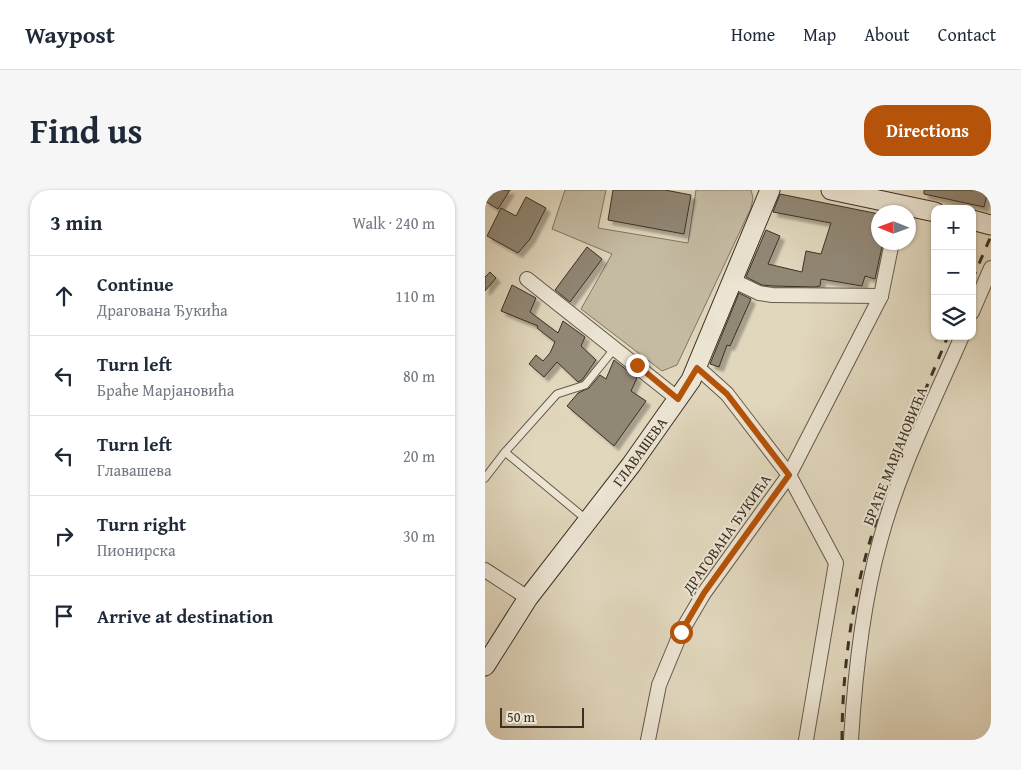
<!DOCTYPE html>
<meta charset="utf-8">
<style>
body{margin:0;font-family:"Gentium Book Plus",serif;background:#f6f6f7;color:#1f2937}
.controls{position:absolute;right:15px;top:15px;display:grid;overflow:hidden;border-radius:10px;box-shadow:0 1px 4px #0004}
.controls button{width:45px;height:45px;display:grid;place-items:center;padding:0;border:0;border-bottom:1px solid #e0e1e3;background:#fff;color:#1f2937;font:25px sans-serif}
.compass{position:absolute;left:386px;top:15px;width:45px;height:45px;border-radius:50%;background:#fff;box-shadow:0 1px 4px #0004;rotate:271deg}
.scale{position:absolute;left:15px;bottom:12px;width:84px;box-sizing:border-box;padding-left:5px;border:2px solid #3a3025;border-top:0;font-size:14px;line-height:18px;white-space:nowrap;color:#3a3025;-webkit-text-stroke:4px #ece5d4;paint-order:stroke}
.stop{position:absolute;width:15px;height:15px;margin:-11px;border:4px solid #b45309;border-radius:50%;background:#fff}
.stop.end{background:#b45309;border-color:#fff;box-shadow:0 1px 5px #0008}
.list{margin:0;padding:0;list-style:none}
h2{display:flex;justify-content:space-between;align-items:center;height:65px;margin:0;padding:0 20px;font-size:21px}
h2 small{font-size:16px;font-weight:400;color:#747a83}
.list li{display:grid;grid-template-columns:32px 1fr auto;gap:15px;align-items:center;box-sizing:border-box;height:80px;padding:0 20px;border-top:1px solid #e0e1e3}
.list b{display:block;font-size:19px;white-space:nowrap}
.list p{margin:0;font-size:16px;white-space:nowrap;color:#747a83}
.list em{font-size:16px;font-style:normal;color:#747a83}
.icon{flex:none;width:28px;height:28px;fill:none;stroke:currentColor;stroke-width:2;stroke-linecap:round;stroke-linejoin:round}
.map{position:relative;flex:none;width:506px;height:550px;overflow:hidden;border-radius:20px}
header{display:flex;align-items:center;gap:30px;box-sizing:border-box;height:70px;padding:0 25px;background:#fff;border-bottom:1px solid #e0e1e3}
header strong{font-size:24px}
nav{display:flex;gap:28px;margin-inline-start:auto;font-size:18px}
.intro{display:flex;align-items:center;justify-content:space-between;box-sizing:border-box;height:120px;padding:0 30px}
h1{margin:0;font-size:35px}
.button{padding:12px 22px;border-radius:20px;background:#b45309;color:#fff;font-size:18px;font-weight:700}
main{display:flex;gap:30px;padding:0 30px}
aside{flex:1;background:#fff;border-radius:20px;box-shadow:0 1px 4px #0004}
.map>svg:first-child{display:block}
.green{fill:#c5bba3;stroke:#807664}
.building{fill:#918774;stroke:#3a3025;filter:url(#shadow)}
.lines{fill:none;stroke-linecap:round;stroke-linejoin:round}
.service-casing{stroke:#645a4b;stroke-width:9}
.minor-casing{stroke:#645a4b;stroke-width:16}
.secondary-casing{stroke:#3a3025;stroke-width:21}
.service{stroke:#ece5d4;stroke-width:7}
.minor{stroke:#ece5d4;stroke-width:14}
.secondary{stroke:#ece5d4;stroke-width:19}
.rail{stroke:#3a3025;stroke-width:3;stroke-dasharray:9 9;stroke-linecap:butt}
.route{stroke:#b45309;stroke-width:6}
.labels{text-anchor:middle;stroke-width:4;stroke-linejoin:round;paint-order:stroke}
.street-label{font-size:15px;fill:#3a3025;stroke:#ece5d4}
</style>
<header>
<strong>Waypost</strong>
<nav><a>Home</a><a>Map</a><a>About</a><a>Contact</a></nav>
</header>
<div class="intro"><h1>Find us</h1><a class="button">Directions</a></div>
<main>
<aside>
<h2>3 min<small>Walk · 240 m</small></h2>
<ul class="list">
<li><svg class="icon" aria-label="ahead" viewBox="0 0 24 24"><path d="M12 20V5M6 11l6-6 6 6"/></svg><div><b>Continue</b><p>Драгована Ђукића</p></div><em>110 m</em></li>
<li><svg class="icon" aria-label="left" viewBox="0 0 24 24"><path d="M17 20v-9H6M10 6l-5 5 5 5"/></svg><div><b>Turn left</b><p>Браће Марјановића</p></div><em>80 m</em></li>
<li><svg class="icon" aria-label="left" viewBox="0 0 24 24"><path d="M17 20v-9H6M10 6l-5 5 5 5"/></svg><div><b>Turn left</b><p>Главашева</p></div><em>20 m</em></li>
<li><svg class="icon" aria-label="right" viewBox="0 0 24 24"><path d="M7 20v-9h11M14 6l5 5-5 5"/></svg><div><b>Turn right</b><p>Пионирска</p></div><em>30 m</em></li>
<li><svg class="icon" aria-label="arrive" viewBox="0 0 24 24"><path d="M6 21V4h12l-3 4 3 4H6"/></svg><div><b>Arrive at destination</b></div></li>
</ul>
</aside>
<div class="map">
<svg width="506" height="550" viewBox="0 0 506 550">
<defs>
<filter id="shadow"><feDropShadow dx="4.5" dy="4.5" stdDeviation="1" flood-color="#0004"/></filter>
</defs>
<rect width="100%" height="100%" fill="#e1d7bd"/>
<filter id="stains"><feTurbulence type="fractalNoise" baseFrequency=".004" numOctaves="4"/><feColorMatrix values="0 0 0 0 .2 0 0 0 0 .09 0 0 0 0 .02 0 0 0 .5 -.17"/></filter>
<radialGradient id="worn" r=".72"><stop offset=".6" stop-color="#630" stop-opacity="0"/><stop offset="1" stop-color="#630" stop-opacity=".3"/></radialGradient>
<!-- green -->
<polygon class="green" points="80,0 121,0 113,38 203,53 211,0 266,0 268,8 266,18 192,175 177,181 96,119 127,64 67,39"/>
<!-- building -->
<g class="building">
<polygon points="0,0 25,0 13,19 0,11"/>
<polygon points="128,0 180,0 206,5 199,44 123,30"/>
<polygon points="439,0 503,0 499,17 439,4"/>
<polygon points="295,4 394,24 394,52 398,52 390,89 380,86 377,96 336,89 335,96 330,97 288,96 277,95 261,87 281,40 295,46 283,74 317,82 321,61 336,64 346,33 288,22"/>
<polygon points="41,7 61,18 45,49 33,63 2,46 16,18 31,26"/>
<polygon points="102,57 117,69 85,112 70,100"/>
<polygon points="5,82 11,88 0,101 0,87"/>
<polygon points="27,95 51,108 45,122 73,143 78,131 100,147 96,156 111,170 97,190 93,192 72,172 59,187 44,174 51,165 58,171 65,163 70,152 52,138 53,136 16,121"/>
<polygon points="254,103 266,109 245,156 242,155 234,177 225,174"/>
<polygon points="129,170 152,188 146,201 161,211 129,256 82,216 93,203 104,198 115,185 121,189"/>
</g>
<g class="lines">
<defs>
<g id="service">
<polyline points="20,262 102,330"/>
<polyline points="0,288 20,262 72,204 100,195 130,158"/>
</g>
<g id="minor">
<polyline points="42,89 193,209"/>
<polyline points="247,90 274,103 287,105 396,106"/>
<polyline points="487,122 506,78"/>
<polyline points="212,177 242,204 304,285 351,373 321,550"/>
<polyline points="0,380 43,408"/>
<polyline points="163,550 174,495 196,442 219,403 304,285 396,106 407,52"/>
<path d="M366 550C370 484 377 415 395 351 414 280 448 213 477 146"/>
</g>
<g id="secondary">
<polyline points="346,0 450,22"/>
<polyline points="487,30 506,35"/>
<polyline points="0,476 43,408 146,275 206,190 285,0"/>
</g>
</defs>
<!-- service casing -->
<use href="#service" class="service-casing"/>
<!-- minor casing -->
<use href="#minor" class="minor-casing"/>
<!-- secondary casing -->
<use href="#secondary" class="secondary-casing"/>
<!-- service -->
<use href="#service" class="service"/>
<!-- minor -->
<use href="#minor" class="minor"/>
<!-- secondary -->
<use href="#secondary" class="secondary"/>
<!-- rail -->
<g class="rail">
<polyline points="487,90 506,46"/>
<path d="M357 550C357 486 366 413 385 351 405 281 435 213 463 146"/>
</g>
</g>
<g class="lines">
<!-- route -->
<polyline class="route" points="152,175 193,209 212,178 242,204 304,285 219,403 196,442"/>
</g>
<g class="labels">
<!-- street labels -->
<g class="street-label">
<text transform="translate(155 262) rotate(-54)" y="5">ГЛАВАШЕВА</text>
<text transform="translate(410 266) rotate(-68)" y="5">БРАЋЕ МАРЈАНОВИЋА</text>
<text transform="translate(242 344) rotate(-55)" y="5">ДРАГОВАНА ЂУКИЋА</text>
</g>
</g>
<rect width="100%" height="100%" filter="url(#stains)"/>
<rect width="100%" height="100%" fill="url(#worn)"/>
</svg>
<div class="controls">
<button>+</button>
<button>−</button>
<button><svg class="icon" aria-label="layers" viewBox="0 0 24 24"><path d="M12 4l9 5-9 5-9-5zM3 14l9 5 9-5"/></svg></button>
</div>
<svg class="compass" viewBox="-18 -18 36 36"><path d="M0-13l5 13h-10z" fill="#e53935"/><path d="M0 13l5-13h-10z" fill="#747a83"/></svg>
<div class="scale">50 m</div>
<div class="stop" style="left:196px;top:442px"></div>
<div class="stop end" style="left:152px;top:175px"></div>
</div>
</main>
